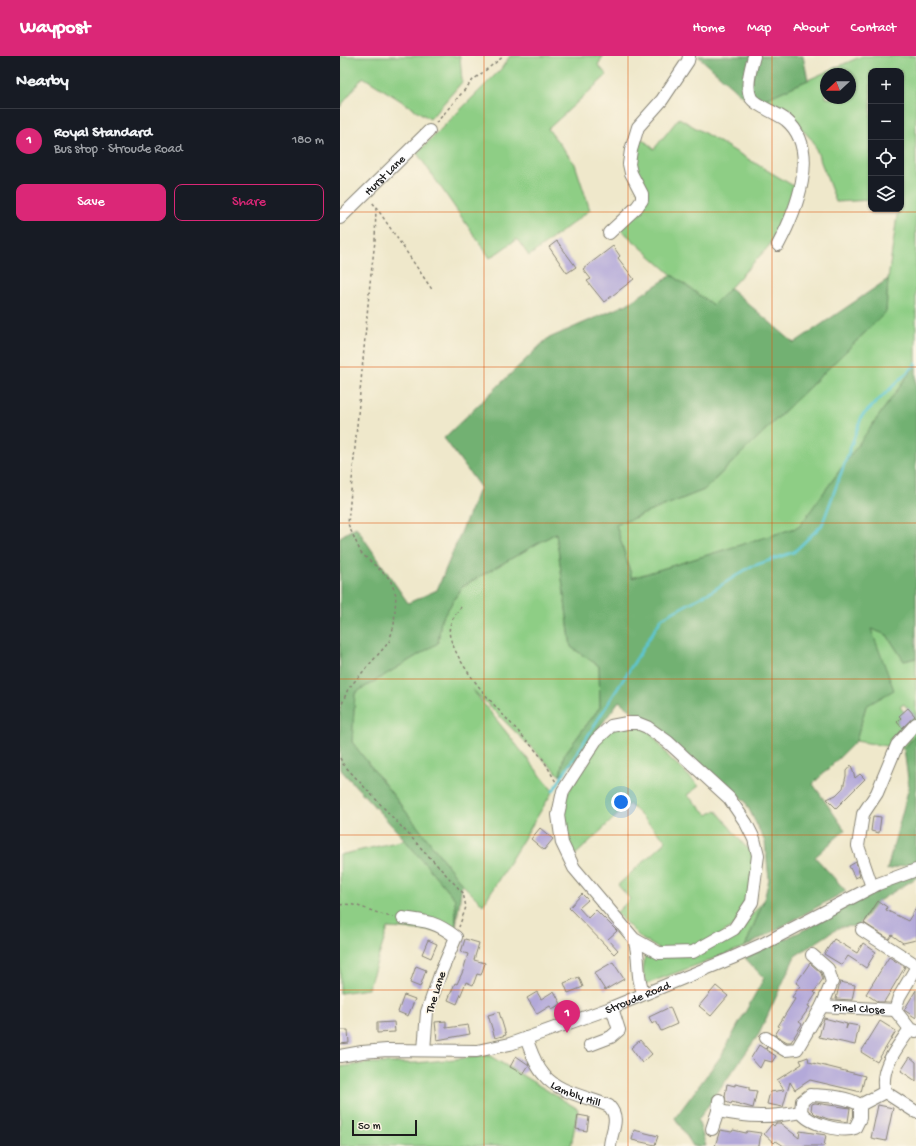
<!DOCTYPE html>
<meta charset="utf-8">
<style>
body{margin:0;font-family:"Gochi Hand",sans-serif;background:#20242c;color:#f1f3f6}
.controls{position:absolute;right:12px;top:12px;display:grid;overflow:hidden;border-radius:8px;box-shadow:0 1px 3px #0004}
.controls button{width:36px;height:36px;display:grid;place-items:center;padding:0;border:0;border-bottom:1px solid #363941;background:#171b24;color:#f1f3f6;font:20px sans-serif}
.compass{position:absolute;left:480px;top:12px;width:36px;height:36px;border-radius:50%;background:#171b24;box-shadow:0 1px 3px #0004;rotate:248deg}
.scale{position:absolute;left:12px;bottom:10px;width:65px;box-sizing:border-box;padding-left:4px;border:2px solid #1c1c1c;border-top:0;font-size:11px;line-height:14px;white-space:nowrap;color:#1c1c1c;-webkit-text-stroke:3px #fcf5e5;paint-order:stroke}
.you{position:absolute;left:281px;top:746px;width:14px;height:14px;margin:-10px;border:3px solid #fff;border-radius:50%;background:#1a73e8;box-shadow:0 0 0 6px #1a73e833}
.badge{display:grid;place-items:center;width:26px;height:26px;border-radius:50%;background:#db2777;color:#fff;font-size:13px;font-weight:700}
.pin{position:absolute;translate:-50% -33px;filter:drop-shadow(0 1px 2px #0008)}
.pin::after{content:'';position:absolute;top:21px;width:14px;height:12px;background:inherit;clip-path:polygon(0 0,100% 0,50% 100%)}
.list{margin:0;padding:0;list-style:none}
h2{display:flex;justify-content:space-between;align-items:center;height:52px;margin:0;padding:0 16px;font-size:17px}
h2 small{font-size:13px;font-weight:400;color:#9ea1a6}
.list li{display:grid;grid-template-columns:26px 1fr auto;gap:12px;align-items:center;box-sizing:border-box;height:64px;padding:0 16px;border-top:1px solid #363941}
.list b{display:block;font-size:15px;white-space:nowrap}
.list p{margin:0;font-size:13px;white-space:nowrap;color:#9ea1a6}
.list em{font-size:13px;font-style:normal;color:#9ea1a6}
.actions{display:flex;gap:8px;padding:12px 16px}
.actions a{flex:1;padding:9px 0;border:1px solid #db2777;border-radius:8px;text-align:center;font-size:14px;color:#db2777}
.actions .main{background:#db2777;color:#fff}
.icon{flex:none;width:22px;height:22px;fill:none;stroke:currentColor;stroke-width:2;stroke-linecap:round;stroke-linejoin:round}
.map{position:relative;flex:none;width:576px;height:1090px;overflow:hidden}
header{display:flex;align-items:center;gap:24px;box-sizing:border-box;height:56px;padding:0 20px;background:#db2777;color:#fff}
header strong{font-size:19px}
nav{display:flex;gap:22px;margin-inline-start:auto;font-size:14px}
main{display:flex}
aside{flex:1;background:#171b24}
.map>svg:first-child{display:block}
.green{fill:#8ece85;stroke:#557550;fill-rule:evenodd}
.forest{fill:#72b172;stroke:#476647}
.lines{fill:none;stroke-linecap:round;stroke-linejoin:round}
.stream{stroke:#5cc7d6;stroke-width:2.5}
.building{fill:#b3a9d9}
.minor-casing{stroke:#868274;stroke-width:14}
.path{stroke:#868274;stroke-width:1.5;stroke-dasharray:3 3;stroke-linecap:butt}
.minor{stroke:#fff;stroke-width:12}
.grid{fill:none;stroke:#de560d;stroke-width:1;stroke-opacity:0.55}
.labels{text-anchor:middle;stroke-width:3;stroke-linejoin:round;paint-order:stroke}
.street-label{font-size:12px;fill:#1c1c1c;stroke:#fcf5e5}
</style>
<header>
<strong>Waypost</strong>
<nav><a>Home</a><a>Map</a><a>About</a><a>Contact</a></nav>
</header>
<main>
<aside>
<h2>Nearby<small></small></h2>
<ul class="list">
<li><span class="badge">1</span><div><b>Royal Standard</b><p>Bus stop · Stroude Road</p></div><em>180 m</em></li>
</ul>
<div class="actions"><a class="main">Save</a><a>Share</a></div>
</aside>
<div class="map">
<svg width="576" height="1090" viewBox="0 0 576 1090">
<rect width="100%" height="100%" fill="#fcf5e5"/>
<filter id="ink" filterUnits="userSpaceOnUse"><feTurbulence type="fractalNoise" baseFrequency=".025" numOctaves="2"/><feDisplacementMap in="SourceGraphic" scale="8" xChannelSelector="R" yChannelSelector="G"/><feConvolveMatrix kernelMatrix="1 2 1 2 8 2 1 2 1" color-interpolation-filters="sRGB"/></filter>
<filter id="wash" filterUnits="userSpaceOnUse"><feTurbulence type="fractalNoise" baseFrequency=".012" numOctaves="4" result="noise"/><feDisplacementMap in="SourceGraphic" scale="16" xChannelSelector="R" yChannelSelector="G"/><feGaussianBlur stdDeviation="0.9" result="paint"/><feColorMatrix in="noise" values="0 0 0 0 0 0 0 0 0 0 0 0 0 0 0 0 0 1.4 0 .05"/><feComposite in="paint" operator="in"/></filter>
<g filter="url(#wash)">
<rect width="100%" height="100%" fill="#efe8cb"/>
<!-- green -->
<g class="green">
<polygon points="0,0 120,0 122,26 90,63 23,21 0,51"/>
<polygon points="170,0 263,0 258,9 267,19 208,73 235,108 250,154 189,200 177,183 150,202 77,97 161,13"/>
<path d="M522 0H576V308L459 471 292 522 276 469 364 434 546 256 548 223 558 153H561V15H531V144L496 146 473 85 454 65 425 43ZM486 18H510V42H486Z"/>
<polygon points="339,62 457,132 429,190 373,250 332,219 279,172 302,144 289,108 301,82 314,93"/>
<polygon points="216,477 231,591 259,610 260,651 224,699 220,720 132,633 213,735 143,849 122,828 12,686 15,637 98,587 101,564 123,530"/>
<path d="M531 572 547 579 564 605 576 602V678L564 693 516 685 526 650ZM564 648 574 660 562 671 557 666 564 656 560 651Z"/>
<polygon points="297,667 307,671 328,700 359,730 347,739 368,759 376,754 404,789 418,799 417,812 401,864 366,889 321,894 302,883 276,857 290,843 278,829 326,785 289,748 232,802 222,767 226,740 265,675"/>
<polygon points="65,784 115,843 116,870 113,876 48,872 28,933 0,937 0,799"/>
<polygon points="424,844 405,891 306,928 303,916 305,899 355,897 393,882"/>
<polygon points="143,999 150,1000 238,1053 231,1090 0,1090 0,1011 29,1007 76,1007 135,1001"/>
</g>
<!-- forest -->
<g class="forest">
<polygon points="358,0 463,0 468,24 425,43 402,40"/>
<polygon points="332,219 373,249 390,232 454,287 548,223 546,256 364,434 276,469 292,522 459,471 576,308 576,602 564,605 547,579 531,573 554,634 526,650 516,685 473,728 505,774 475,801 506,835 405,891 424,844 429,823 425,786 405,745 279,645 235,705 220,720 224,699 260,651 259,610 231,591 216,477 123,530 101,564 98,587 15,637 12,686 122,828 116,870 115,843 65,784 0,713 0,481 16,471 68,547 97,534 140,431 104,382 207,283 287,248"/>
<polygon points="576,678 576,806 547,814 569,731 564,693"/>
<polygon points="576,818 576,822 537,846 518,870 500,871 455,900 419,978 358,1064 366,1090 353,1090 335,1062 381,1000 424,922 405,902 472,870 535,833"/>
</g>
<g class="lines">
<!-- stream -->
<polyline class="stream" points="213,735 322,562 372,535 410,511 454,496 482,469 522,360 576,308"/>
</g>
<g id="blocks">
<!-- building -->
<g class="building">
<polygon points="217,185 236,211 227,217 209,191"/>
<polygon points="273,190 280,200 278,202 294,223 264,246 247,225 251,223 243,213"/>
<polygon points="568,652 575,660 562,672 557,666 561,662 559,660"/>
<polygon points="511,709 515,722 520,718 525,723 496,752 487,743 496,739 503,732 506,720 506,715"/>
<polygon points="533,760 541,761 539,777 531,775"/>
<polygon points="200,772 213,783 204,794 191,783"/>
<polygon points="516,806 520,820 515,822 509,810"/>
<polygon points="242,838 248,844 239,852 248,862 256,854 277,875 268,883 278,894 274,898 229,852"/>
<polygon points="538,845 547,851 546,854 568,865 576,852 576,884 563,887 552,879 549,883 524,867"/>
<polygon points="125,883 139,887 134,904 145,907 141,919 137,918 133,929 126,926 117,948 108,944 115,927 117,928 123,915 128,898 121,896"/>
<polygon points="494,883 517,897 523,887 536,896 526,912 508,900 502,909 484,898"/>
<polygon points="88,884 97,888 91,902 82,898"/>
<polygon points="549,901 565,911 544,946 538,946 526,938"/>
<polygon points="273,906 284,923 265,934 254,917"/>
<polygon points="470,907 481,917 483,923 474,936 476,938 468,950 470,951 459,966 462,968 451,986 447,986 435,979 440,971 438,970 455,943 452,941 460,930 456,927"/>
<polygon points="76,910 86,914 80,931 70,927"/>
<polygon points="239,921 243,931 228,937 224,927"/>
<polygon points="500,926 515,929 512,944 496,943"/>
<polygon points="376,930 388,940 371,960 359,950"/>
<polygon points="576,934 576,962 564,954"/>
<polygon points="214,935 221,948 212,953 210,950 197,958 187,942 197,936 201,943"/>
<polygon points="64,939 75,943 68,960 58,956"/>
<polygon points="330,951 337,968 321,975 316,965 312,968 309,961"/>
<polygon points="159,956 166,979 155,982 148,959"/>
<polygon points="484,962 507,968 506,973 508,968 519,970 515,989 479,981"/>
<polygon points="106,965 106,972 128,969 130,978 97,984 95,966"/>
<polygon points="540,965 556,975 537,1006 521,996"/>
<polygon points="54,966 55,976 37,977 37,967"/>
<polygon points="0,974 8,974 9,987 0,988"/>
<polygon points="300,984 312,998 302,1007 291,992"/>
<polygon points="419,989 425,993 427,991 426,994 436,1000 432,1006 424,1004 420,1012 411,1002"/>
<polygon points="176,1000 189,1009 183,1018 170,1011"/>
<polygon points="468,1001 469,1006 525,1020 521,1036 470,1024 455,1034 450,1026 443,1051 427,1048 430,1036 444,1034 437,1024 462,1008 460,1004"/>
<polygon points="570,1001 576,1006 576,1025 561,1015"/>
<polygon points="387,1028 395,1030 395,1028 409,1031 409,1034 417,1035 413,1052 392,1046 391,1048 386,1046 385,1040"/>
<polygon points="475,1047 510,1052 508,1066 488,1063 475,1058 471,1054 472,1048"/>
<polygon points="538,1049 553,1052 546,1085 531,1082"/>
<polygon points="238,1059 249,1061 247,1075 236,1073"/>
<polygon points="436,1067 440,1067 459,1082 460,1075 486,1079 484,1090 444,1090 436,1085 434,1087 424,1078 432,1068 434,1070"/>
<polygon points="294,1074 318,1080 315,1089 292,1084"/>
<polygon points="380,1074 392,1076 393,1074 406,1077 407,1075 421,1077 419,1090 375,1090"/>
</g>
</g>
</g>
<g filter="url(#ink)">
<use href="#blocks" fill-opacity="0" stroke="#868274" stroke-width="1"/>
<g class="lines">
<defs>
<g id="minor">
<path d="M414 0C411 12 405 31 411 42 415 49 437 57 446 64 482 94 455 157 438 189"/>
<path id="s1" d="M0 162 89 75"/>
<polyline points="269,177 297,151 302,144 302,138 291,117 289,108 291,94 298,71 322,44 348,5 349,0"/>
<polyline points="532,831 518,790 523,758 537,737 557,689 576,668"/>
<path d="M63 862C87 865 96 866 116 881L101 916 87 956 84 994"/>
<polyline points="522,874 576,909"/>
<path d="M294 883 319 897 353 896 394 873 412 846 418 799 414 783 406 767 389 742 328 686 307 671 297 667H287L271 670 256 684 223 735 218 759 222 787 234 812 294 883C301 902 295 920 304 938"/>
<polyline points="576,912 559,941 555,954 570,973 576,975"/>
<path id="s2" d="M482 950 555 954"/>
<path d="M570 973C557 992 539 1012 545 1036L576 1056"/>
<path id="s3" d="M186 982C191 995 195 1009 204 1019 218 1037 249 1041 269 1050 281 1063 271 1075 270 1090"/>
<polyline points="426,982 445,994 457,993 482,950 492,926 488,913 472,899"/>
<polyline points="250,989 271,981 279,974 272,952"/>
<path id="s4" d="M0 1000 22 996 47 994 137 995 170 988 268 953 392 902 423 888 538 828 576 814"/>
<path d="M378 1055C410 1061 429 1062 461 1056 469 1068 502 1077 515 1072L520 1062V1049L545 1036"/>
<path d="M461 1056 462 1045 470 1039C485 1040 506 1040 520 1049"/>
<polyline points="372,1073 378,1055 379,1044"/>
</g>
</defs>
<!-- minor casing -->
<use href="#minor" class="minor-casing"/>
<!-- path -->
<g class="path">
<polyline points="96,67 133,24 164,0"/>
<polyline points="36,151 93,235"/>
<path d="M121 551C114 560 107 569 110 581 122 622 175 669 202 702 207 709 211 718 216 726"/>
<polyline points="0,653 8,633 49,586 54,569 56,539 50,523 21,497 8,468 30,227 35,185 36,151 32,146"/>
<polyline points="0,702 3,708 123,837 126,851 119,871"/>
<path d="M0 849C15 845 37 859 53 861"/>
</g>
<!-- minor -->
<use href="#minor" class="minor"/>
</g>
</g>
<!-- grid -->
<path class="grid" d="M144 0V1090M288 0V1090M432 0V1090M0 156H576M0 311H576M0 467H576M0 623H576M0 779H576M0 934H576"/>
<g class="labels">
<!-- street labels -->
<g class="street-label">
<text dy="4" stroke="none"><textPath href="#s1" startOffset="62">Hurst Lane</textPath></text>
<text transform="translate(95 936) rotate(-72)" y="4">The Lane</text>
<text dy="4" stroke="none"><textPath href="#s4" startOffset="307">Stroude Road</textPath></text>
<text dy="4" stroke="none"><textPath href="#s2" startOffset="37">Pinel Close</textPath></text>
<text dy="4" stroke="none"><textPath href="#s3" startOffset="79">Lambly Hill</textPath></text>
</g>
</g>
</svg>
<div class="controls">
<button>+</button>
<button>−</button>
<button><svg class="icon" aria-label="locate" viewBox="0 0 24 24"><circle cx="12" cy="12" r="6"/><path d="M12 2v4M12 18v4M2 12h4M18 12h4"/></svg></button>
<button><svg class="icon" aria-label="layers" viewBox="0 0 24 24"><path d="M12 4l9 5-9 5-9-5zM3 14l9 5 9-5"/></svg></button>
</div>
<svg class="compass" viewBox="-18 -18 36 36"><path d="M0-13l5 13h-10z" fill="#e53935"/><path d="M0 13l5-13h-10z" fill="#9ea1a6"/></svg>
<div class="scale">50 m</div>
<div class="you"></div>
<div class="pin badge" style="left:227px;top:977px">1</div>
</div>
</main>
